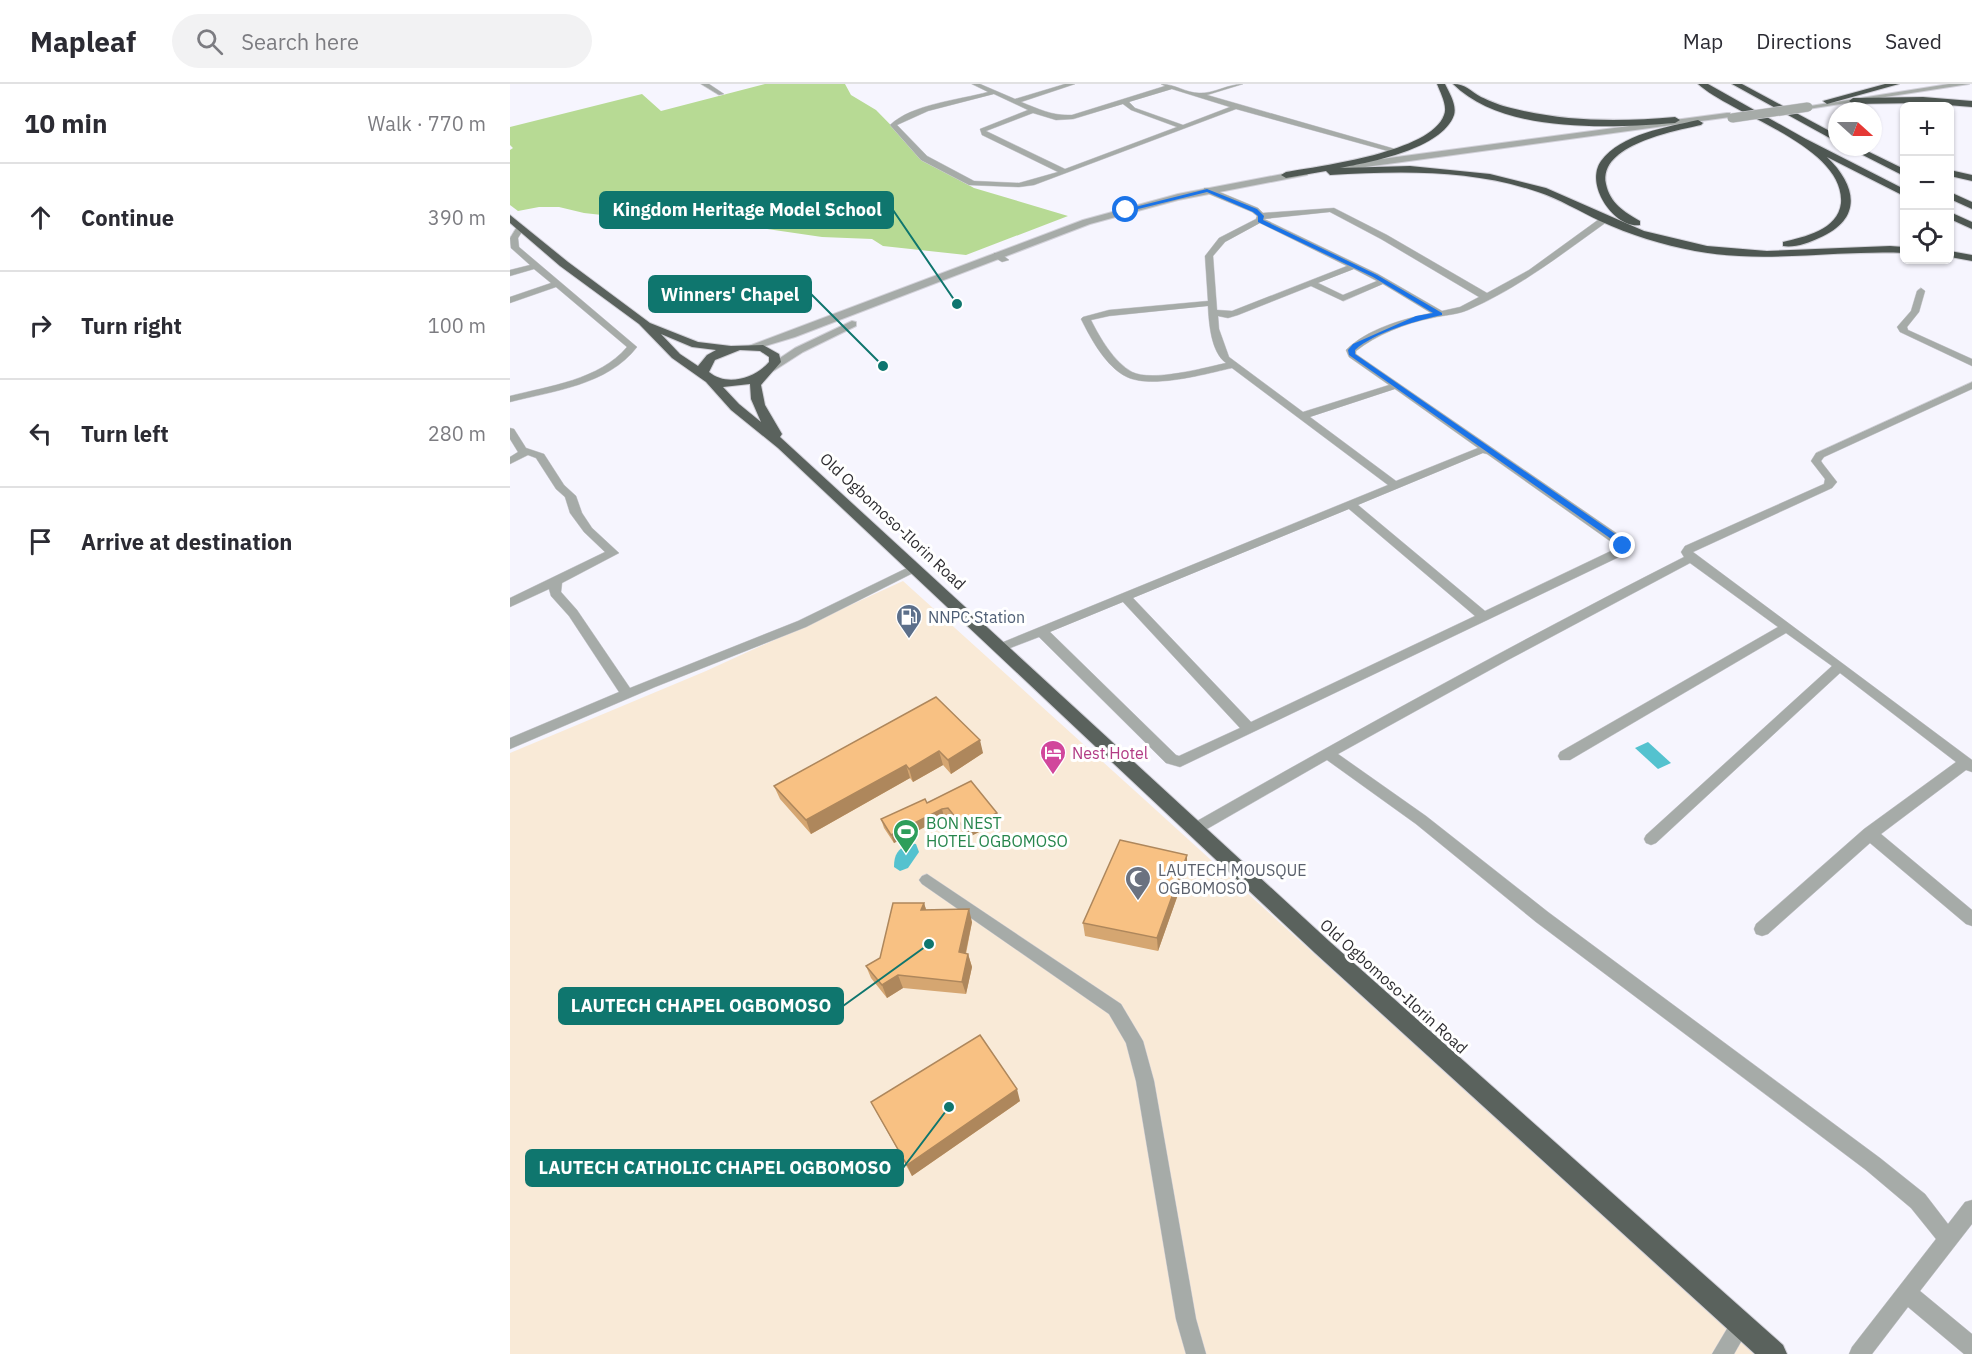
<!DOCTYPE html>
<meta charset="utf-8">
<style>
body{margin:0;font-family:"IBM Plex Sans",sans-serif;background:#f2f2f3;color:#2b2b33}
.controls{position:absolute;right:18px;top:18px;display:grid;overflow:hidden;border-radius:9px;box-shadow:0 2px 4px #0004}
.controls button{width:54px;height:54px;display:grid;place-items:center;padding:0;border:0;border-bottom:2px solid #e1e1e2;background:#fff;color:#2b2b33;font:30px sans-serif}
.compass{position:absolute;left:1318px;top:18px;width:54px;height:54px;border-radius:50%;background:#fff;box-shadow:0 2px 4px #0004;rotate:111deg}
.stop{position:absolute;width:18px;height:18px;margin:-14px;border:4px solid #1a73e8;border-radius:50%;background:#fff}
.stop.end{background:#1a73e8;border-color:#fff;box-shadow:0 2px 6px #0008}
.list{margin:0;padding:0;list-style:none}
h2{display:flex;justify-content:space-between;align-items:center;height:78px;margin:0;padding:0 24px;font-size:26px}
h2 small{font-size:20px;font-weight:400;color:#7c7c81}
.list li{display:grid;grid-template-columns:39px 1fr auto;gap:18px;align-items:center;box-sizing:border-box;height:108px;padding:0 24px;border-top:2px solid #e1e1e2}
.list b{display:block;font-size:22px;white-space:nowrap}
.list em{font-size:20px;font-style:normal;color:#7c7c81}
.icon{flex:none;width:33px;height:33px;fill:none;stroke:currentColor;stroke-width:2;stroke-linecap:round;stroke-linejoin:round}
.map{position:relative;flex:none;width:1462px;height:1270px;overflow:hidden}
header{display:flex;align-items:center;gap:36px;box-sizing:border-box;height:84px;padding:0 30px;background:#fff;border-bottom:2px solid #e1e1e2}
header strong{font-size:28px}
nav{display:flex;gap:33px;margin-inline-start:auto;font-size:21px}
.search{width:420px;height:54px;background:#f2f2f3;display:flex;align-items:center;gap:15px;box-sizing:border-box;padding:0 21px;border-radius:33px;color:#7c7c81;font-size:22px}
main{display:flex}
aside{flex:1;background:#fff}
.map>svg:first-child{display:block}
.education{fill:#f9ead7}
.green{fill:#b7da94}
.water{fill:#54c2cf}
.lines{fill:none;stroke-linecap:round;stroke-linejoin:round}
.minor-casing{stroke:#d2d1d9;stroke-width:1}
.tertiary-casing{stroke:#d2d1d9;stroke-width:2}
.trunk-casing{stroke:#d2d1d9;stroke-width:2}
.motorway-casing{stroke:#d2d1d9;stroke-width:2}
.minor{fill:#a6aba8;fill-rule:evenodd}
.tertiary{fill:#a6aba8;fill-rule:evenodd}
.trunk{fill:#5a625d;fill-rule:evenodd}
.motorway{fill:#4e5752;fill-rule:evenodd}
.tertiary-bridge-casing{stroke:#d2d1d9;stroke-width:10;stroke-linecap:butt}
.tertiary-bridge{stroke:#a6aba8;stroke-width:9}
.wall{fill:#d5a671}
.shaded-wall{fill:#ae875c}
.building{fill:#f8c183;stroke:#ae875c;stroke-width:1.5}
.route{fill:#1a73e8}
.labels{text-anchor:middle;stroke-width:6;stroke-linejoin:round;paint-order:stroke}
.street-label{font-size:16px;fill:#2f2e32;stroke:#fff}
.service-label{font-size:16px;fill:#4e5e75;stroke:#fff;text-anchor:start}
.hotel-label{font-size:16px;fill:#b23c85;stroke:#fff;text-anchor:start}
.leisure-label{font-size:16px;fill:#27864d;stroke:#fff;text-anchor:start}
.worship-label{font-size:16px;fill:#5b616d;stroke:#fff;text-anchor:start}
.leader{fill:none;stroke:#0f766e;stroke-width:2}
.callout-dot{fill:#0f766e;stroke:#fff;stroke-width:2}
.callout{fill:#0f766e;stroke:#0f766e;stroke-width:2}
.callout-label{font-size:18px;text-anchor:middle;font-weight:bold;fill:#fff}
</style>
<header>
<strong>Mapleaf</strong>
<div class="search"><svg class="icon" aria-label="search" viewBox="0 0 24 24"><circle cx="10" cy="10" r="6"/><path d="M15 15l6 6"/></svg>Search here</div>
<nav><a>Map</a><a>Directions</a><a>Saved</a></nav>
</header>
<main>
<aside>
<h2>10 min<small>Walk · 770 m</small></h2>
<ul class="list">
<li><svg class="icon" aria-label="ahead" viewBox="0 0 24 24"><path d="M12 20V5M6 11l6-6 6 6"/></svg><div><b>Continue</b></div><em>390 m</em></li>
<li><svg class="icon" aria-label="right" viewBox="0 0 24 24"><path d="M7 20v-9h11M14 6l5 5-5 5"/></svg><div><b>Turn right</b></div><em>100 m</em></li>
<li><svg class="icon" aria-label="left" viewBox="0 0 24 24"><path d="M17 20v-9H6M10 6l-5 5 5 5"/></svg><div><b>Turn left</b></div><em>280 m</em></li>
<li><svg class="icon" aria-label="arrive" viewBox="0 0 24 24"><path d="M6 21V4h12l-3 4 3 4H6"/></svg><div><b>Arrive at destination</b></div></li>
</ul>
</aside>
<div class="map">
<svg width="1462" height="1270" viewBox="0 0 1462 1270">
<rect width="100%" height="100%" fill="#f6f5fe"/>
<!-- education -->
<polygon class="education" points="393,497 635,716 1244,1270 0,1270 0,669 196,587"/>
<!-- green -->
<polygon class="green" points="255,0 335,0 341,11 366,26 417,78 464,104 558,132 456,171 373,162 362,155 312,153 183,134 128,135 74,129 49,123 29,123 8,127 0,121 0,66 3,64 0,61 0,43 132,10 151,27"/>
<!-- water -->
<g class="water">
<polygon points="1138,658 1161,679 1148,685 1125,664"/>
<path d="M398 759 406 760 409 768 398 784 390 787 384 783C384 770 388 766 398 759Z"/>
</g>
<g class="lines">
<defs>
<g id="minor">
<polygon points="191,0 199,0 214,10 209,11"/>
<path d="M462 0H470L505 15 555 0H565L511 18C529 25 542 32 562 31L655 2 651 0C665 0 676 9 689 9 703 10 718 0 733 0L697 11 892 67 885 69 726 25 524 101 509 103 459 101 411 76 380 41C402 20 449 16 478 8ZM662 5 720 23 673 41 625 24 619 18ZM484 10 518 26 470 45 472 51 548 88 509 99 464 97 417 72 387 41 418 27ZM613 20 621 26 667 43 555 85 476 47 523 29 546 36 563 35Z"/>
<path d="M694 104H700L748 124 753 129 824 124 877 151 977 209 1019 186 1092 133H1098V137C1053 169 1009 204 958 226 946 231 934 231 922 234 896 239 866 251 846 267V270L1115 455 1119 462 1111 472 670 683 656 679 529 553 490 568 486 567 484 564 486 561 878 401 722 284C695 290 642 305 617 293 596 283 581 255 571 235L573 233 599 226 698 217 695 172 709 154 746 135 747 132 742 128 694 108ZM820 128 871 155 969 213 950 223 932 227 868 190 754 135ZM750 139 837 182 722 227 707 226 703 172 715 158ZM844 185 867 197 833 211 808 199ZM873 200 921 229C893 235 857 245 836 266L839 273 879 301 793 328 719 273 709 245 708 232 718 234 728 231 801 202 833 217ZM698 222C699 240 701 268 716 279 694 284 642 298 622 288 604 278 590 254 581 236L599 232ZM885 305 968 364 886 397 800 333ZM973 369 977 370 1107 462 1103 466 975 527 848 421ZM839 425 965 532 741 638 623 514ZM613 518 730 644 669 672 666 671 540 548Z"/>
<path d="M8 141 15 143 8 154 9 163 127 263C98 301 43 307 0 318V312C39 302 89 296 117 263L46 203 0 219V213L41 199 24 185 0 192V186L20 181 1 164 0 154Z"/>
<polygon points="484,169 490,169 499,176 492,178 484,173"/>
<polygon points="1411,204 1415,207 1409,228 1397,243 1398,246 1462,275 1462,282 1390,248 1387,243 1401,227 1407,207"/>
<path d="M1462 298V305L1314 373 1311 377 1313 380 1327 398 1322 404 1183 468 1462 676V688L1456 686 1371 750 1462 826V842L1456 840 1360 759 1258 850 1252 852 1246 850 1244 845 1246 840 1354 745 1446 678 1330 589 1146 759 1141 761 1136 759 1134 755 1136 751 1322 582 1276 549 1060 676H1050L1048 672 1050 668 1268 543 1180 479 998 576 828 670 916 732 1038 828 1370 1074 1415 1110 1438 1140 1455 1118 1462 1116V1140L1410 1207 1462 1250V1270H1454L1398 1223 1362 1270H1339L1342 1263 1426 1155 1401 1124 1356 1086 1026 838 906 740 817 676 690 749 685 751 680 749 678 745 680 741C843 648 1007 558 1174 473L1171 468 1175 462 1314 400 1315 395 1301 377 1306 369Z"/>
<polygon points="0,344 4,345 16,364 34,370 54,401 66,412 72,429 82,444 109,469 52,499 51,508 67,526 120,604 288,537 401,482 409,482 411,485 296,543 145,603 0,665 0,654 109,608 59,532 41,512 39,505 0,523 0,514 95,468 74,448 60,429 55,413 46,405 26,374 18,371 0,380 0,373 8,368 0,355"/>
<polygon points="417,790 611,920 633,957 644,997 686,1235 696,1270 676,1270 666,1235 626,997 616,959 599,930 412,800 409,796 412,792"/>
<polygon points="1231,1230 1238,1233 1241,1240 1224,1270 1202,1270 1224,1233"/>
</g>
<g id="tertiary">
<polygon points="1439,0 1459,0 1298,25 1294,23"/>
<polygon points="1217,29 1220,29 1220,33 819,88 814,85 819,82"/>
<polygon points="794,86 799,89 797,91 668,116 580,140 285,253 242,266 236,263 573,136 668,110"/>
<polygon points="342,237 346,238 346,242 293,268 265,286 261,288 255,284 285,264"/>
</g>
<path id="trunk" d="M0 131 58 178 140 239 188 258 221 262 253 261 269 270 271 278 251 301 255 321 272 350 270 353 819 857 1273 1261 1277 1270H1245L805 869 268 364 221 326 196 298 162 274 129 240 50 182 0 139ZM151 250 182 263 206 266 197 271 188 282 170 270ZM230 266 250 267 259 273V278C245 294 217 303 199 288L205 276ZM240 300 241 315 251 338 229 320 213 303Z"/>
<g id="motorway">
<path d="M927 0H935C939 8 947 21 944 31 932 65 861 78 830 84L900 82 980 90 1036 104 1134 147 1197 162 1257 167 1380 162 1394 163V169C1324 166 1255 180 1185 167 1153 161 1120 151 1090 137 1069 127 1049 115 1028 108 961 85 889 87 820 91L816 87 776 94 771 91 776 88C811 82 921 68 934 31 938 22 930 8 927 0Z"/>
<path d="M943 0C956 0 960 7 971 13 980 17 991 22 1001 24 1055 38 1110 38 1165 33L1170 36 1165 39C1100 44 993 50 943 0Z"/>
<path d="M1188 0H1198L1296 55 1394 105V112L1317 73C1347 102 1353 135 1309 154 1299 159 1284 164 1273 162V158C1294 153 1328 146 1331 119 1335 62 1222 31 1188 0Z"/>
<polygon points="1222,0 1232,0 1327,51 1327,58"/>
<polygon points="1375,0 1389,0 1317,20 1313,17"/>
<polygon points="1413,13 1462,17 1462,23 1413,19 1343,20 1339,17 1343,14"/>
<path d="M1188 36 1193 39 1191 41C1164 47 1088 61 1096 100 1100 119 1114 128 1130 137V141C1105 145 1074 101 1091 77 1111 50 1157 43 1188 36Z"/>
<polygon points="1337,63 1349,63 1394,85 1394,92"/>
<polygon points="1440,86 1462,91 1462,97 1440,92"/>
<polygon points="1440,108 1462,118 1462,125 1440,115"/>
<polygon points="1440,128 1462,138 1462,145 1440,135"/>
<polygon points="1440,167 1462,171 1462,177 1440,173"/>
</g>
</defs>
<!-- minor casing -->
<use href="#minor" class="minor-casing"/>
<!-- tertiary casing -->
<use href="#tertiary" class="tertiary-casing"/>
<!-- trunk casing -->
<use href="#trunk" class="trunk-casing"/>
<!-- motorway casing -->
<use href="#motorway" class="motorway-casing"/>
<!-- minor -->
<use href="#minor" class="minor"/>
<!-- tertiary -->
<use href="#tertiary" class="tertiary"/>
<!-- trunk -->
<use href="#trunk" class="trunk"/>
<!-- motorway -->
<use href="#motorway" class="motorway"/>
<defs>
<polyline id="tertiary-bridge" points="1222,34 1298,23"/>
</defs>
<!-- tertiary-bridge casing -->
<use href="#tertiary-bridge" class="tertiary-bridge-casing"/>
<!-- tertiary-bridge -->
<use href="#tertiary-bridge" class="tertiary-bridge"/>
</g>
<!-- wall -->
<g class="wall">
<polygon points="426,613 473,669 441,690 433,681 403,698 400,694 301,750 270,715 264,702"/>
<polygon points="417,719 487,729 489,738 457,754 441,733 434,733 384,759 374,744 371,735"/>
<polygon points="677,785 648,867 575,852 573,839"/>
<polygon points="414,819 416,826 462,838 456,870 458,870 462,883 456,910 393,904 377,914 361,894 356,882 370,874"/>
<polygon points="510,1017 402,1092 361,1018"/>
</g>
<!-- shaded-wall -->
<g class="shaded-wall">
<polygon points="470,656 473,669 441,690 438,676"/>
<polygon points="429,667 433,681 403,698 399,685"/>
<polygon points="396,681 400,694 301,750 296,736"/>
<polygon points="432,725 434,733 384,759 381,751"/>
<polygon points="487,729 489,738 457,754 455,745"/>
<polygon points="677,771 677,785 648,867 647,854"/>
<polygon points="414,819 418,832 411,826"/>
<polygon points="459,825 462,838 453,881 449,868"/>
<polygon points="458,870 462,883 456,910 452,898"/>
<polygon points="388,891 393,904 377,914 372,901"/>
<polygon points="507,1005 510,1017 402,1092 397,1081"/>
</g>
<!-- building -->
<g class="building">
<polygon points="426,613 470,656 438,676 429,667 399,685 396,681 296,736 264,702"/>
<polygon points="461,697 487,729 455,745 438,724 432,725 381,751 371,735 415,715 417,719"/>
<polygon points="610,756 677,771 647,854 573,839"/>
<polygon points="383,819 414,819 411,826 459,825 449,868 458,870 452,898 388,891 372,901 356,882 370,874"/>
<polygon points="470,951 507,1005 397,1081 361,1018"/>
</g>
<!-- route -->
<path class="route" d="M697 105 747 125 754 132 753 136 867 191 932 229V231C908 236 863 249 845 266V270L1114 456 1116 464H1110L1107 459 839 271 838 266 843 260 906 232 923 229 863 193 748 138V132L743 128 697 108 616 128 613 126Z"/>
<!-- icons -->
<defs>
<symbol id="fuel-pin" viewBox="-11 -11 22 30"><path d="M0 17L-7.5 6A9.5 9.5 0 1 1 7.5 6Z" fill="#5c6f8a" stroke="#fff"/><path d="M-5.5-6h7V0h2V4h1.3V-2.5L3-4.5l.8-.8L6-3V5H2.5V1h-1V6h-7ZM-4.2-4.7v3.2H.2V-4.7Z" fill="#fff"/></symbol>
<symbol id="hotel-pin" viewBox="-11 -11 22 30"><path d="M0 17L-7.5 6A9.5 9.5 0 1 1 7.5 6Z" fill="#d1479c" stroke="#fff"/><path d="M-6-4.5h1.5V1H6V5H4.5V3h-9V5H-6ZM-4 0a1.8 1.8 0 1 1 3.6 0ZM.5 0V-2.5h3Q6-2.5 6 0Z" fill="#fff"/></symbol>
<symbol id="stadium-pin" viewBox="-11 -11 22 30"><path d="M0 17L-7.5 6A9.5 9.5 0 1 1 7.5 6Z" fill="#2e9e5b" stroke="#fff"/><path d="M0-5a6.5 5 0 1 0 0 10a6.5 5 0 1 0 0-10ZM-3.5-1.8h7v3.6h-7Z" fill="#fff"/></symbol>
<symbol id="mosque-pin" viewBox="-11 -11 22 30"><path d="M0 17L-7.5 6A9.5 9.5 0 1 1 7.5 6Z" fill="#6b7280" stroke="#fff"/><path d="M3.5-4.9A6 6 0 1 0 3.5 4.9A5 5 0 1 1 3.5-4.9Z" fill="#fff"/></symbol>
</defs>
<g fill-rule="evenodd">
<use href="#fuel-pin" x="384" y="518" width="30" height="40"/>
<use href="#hotel-pin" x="528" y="654" width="30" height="40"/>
<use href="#stadium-pin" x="381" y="733" width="30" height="40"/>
<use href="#mosque-pin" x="613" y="780" width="30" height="40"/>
</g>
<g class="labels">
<!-- street labels -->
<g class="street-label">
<text transform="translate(383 437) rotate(43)" y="6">Old Ogbomoso-Ilorin Road</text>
<text transform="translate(884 902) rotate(42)" y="6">Old Ogbomoso-Ilorin Road</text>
</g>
<!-- service labels -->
<g class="service-label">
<text x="418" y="539">NNPC Station</text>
</g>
<!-- hotel labels -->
<g class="hotel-label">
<text x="562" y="675">Nest Hotel</text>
</g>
<!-- leisure labels -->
<g class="leisure-label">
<text x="416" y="745">BON NEST<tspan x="416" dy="18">HOTEL OGBOMOSO</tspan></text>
</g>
<!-- worship labels -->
<g class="worship-label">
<text x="648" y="792">LAUTECH MOUSQUE<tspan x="648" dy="18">OGBOMOSO</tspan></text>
</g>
</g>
<!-- callouts -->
<path class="leader" d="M447 220L383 126M373 282L301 210M419 860L333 922M439 1023L393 1084"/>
<g class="callout-dot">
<circle cx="447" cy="220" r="6"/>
<circle cx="373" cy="282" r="6"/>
<circle cx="419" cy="860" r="6"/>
<circle cx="439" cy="1023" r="6"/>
</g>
<g class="callout">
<rect x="90" y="108" width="293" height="36" rx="6"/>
<rect x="139" y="192" width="162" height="36" rx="6"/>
<rect x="49" y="904" width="284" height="36" rx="6"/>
<rect x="16" y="1066" width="377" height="36" rx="6"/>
</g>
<g class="callout-label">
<text x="237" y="132">Kingdom Heritage Model School</text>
<text x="220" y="217">Winners' Chapel</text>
<text x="191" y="928">LAUTECH CHAPEL OGBOMOSO</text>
<text x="205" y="1090">LAUTECH CATHOLIC CHAPEL OGBOMOSO</text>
</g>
</svg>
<div class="controls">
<button>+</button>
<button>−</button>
<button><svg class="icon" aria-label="locate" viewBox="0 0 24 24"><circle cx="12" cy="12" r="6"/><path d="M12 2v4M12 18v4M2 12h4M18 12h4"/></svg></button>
</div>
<svg class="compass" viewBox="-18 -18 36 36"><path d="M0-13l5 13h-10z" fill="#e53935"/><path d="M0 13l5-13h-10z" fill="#7c7c81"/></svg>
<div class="stop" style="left:616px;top:126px"></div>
<div class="stop end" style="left:1113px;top:462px"></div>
</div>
</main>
